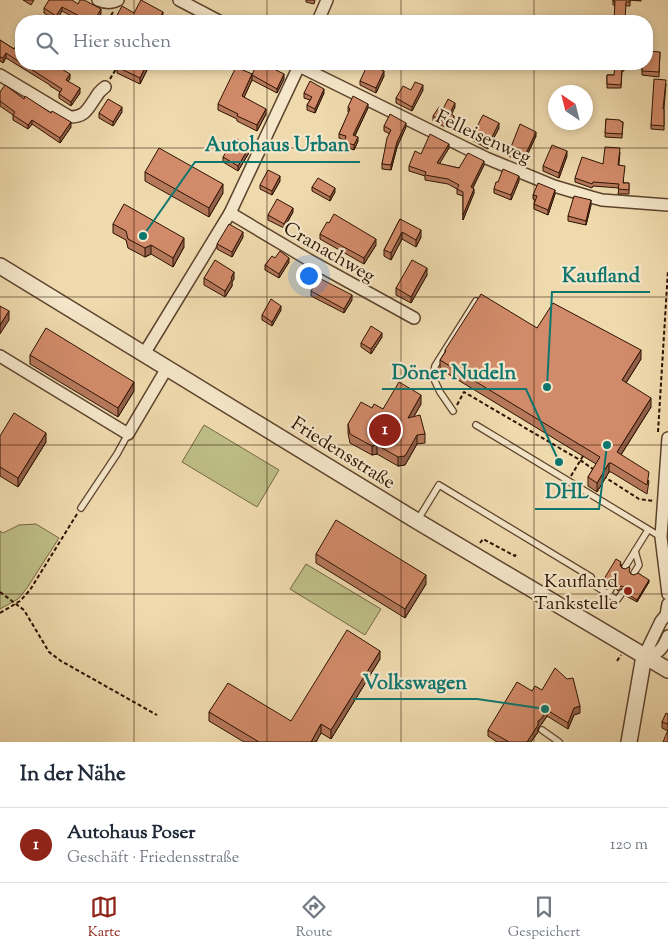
<!DOCTYPE html>
<html lang="de">
<meta charset="utf-8">
<style>
body{margin:0;font-family:"Sorts Mill Goudy",serif;background:#f6f6f7;color:#1f2937}
.compass{position:absolute;left:548px;top:85px;width:45px;height:45px;border-radius:50%;background:#fff;box-shadow:0 2px 8px #0003;rotate:325deg}
.you{position:absolute;left:308px;top:275px;width:18px;height:18px;margin:-12px;border:4px solid #fff;border-radius:50%;background:#1a73e8;box-shadow:0 0 0 8px #1a73e833}
.badge{display:grid;place-items:center;width:32px;height:32px;border-radius:50%;background:#8f2418;color:#fff;font-size:16px;font-weight:700}
.pin{position:absolute;translate:-50% -50%;border:2px solid #fff;box-shadow:0 1px 5px #0006}
.list{margin:0;padding:0;list-style:none}
h2{display:flex;justify-content:space-between;align-items:center;height:65px;margin:0;padding:0 20px;font-size:21px}
h2 small{font-size:16px;font-weight:400;color:#747a83}
.list li{display:grid;grid-template-columns:32px 1fr auto;gap:15px;align-items:center;box-sizing:border-box;height:75px;padding:0 20px;border-top:1px solid #e0e1e3}
.list b{display:block;font-size:19px;white-space:nowrap}
.list p{margin:0;font-size:16px;white-space:nowrap;color:#747a83}
.list em{font-size:16px;font-style:normal;color:#747a83}
.icon{flex:none;width:28px;height:28px;fill:none;stroke:currentColor;stroke-width:2;stroke-linecap:round;stroke-linejoin:round}
.map{position:relative;flex:none;width:668px;height:742px;overflow:hidden}
.search{position:absolute;background:#fff;box-shadow:0 2px 8px #0003;left:15px;right:15px;top:15px;height:55px;display:flex;align-items:center;gap:12px;box-sizing:border-box;padding:0 18px;border-radius:20px;color:#747a83;font-size:19px}
.sheet{height:140px;background:#fff}
nav{display:flex;justify-content:space-around;align-items:center;box-sizing:border-box;height:70px;border-top:1px solid #e0e1e3;background:#fff;font-size:14px;color:#747a83}
nav a{display:grid;justify-items:center;gap:2px}
nav .on{color:#8f2418}
.map>svg:first-child{display:block}
.green{fill:#bebe87;stroke:#766844}
.lines{fill:none;stroke-linecap:round;stroke-linejoin:round}
.service-casing{stroke:#5e442d;stroke-width:8}
.minor-casing{stroke:#5e442d;stroke-width:14}
.tertiary-casing{stroke:#5e442d;stroke-width:18}
.path{stroke:#2d1202;stroke-width:2;stroke-dasharray:4 2.5;stroke-linecap:butt}
.service{stroke:#f5e7ca;stroke-width:5.5}
.minor{stroke:#f5e7ca;stroke-width:11}
.tertiary{stroke:#f5e7ca;stroke-width:15}
.wall{fill:#b5785b;stroke:#2d1202}
.shaded-wall{fill:#93614a;stroke:#2d1202}
.building{fill:#d28b6a;stroke:#2d1202}
.grid{fill:none;stroke:#2d1202;stroke-width:1;stroke-opacity:0.55}
.poi-dot{fill:#8f2418;stroke:#f5e7ca;stroke-width:2}
.labels{text-anchor:middle;stroke-width:4.5;stroke-linejoin:round;paint-order:stroke}
.street-label{font-size:19px;fill:#2d1202;stroke:#f5e7ca}
.poi-label{font-size:19px;fill:#2d1202;stroke:#f5e7ca;text-anchor:end}
.leader{fill:none;stroke:#0f766e;stroke-width:2}
.callout-dot{fill:#0f766e;stroke:#f5e7ca;stroke-width:2}
.callout-label{font-size:20px;text-anchor:middle;font-weight:bold;fill:#0f766e;stroke:#f5e7ca;stroke-width:4.5;stroke-linejoin:round;paint-order:stroke}
</style>
<div class="map">
<svg width="668" height="742" viewBox="0 0 668 742">
<rect width="100%" height="100%" fill="#efdaae"/>
<filter id="stains"><feTurbulence type="fractalNoise" baseFrequency=".004" numOctaves="4"/><feColorMatrix values="0 0 0 0 .2 0 0 0 0 .09 0 0 0 0 .02 0 0 0 .5 -.17"/></filter>
<radialGradient id="worn" r=".72"><stop offset=".6" stop-color="#630" stop-opacity="0"/><stop offset="1" stop-color="#630" stop-opacity=".3"/></radialGradient>
<!-- green -->
<g class="green">
<polygon points="204,425 279,470 257,507 182,462"/>
<polygon points="36,524 59,538 27,588 18,599 0,609 0,531 3,533 19,525"/>
<polygon points="306,564 381,609 365,635 290,589"/>
</g>
<g class="lines">
<defs>
<g id="service">
<polyline points="453,411 440,392 433,377 435,366 476,301"/>
<polyline points="476,425 661,537"/>
<polyline points="81,508 117,454 128,434"/>
<polyline points="417,521 439,485 591,577 594,585 617,600 622,593"/>
<polyline points="625,567 648,530"/>
<polyline points="634,573 639,565 635,551"/>
<polyline points="608,594 612,587"/>
<polyline points="542,730 559,742"/>
</g>
<g id="minor">
<path d="M98 0C105 3 111 4 118 0"/>
<polyline points="179,0 219,21"/>
<polyline points="318,21 327,0"/>
<polyline points="295,64 486,158 554,186 591,197 602,200 668,205"/>
<path d="M0 75 70 117C86 117 88 108 96 97 98 93 101 90 105 87"/>
<polyline points="230,213 309,260 414,318"/>
<polyline points="144,354 230,213 300,64"/>
<polyline points="0,356 128,434 167,368"/>
<polyline points="668,438 661,537 668,594"/>
<path d="M668 604 666 615 661 621 644 656C658 656 663 648 668 636"/>
</g>
<g id="tertiary">
<polyline points="0,266 417,521 668,670"/>
<polyline points="629,742 644,656"/>
</g>
</defs>
<!-- service casing -->
<use href="#service" class="service-casing"/>
<!-- minor casing -->
<use href="#minor" class="minor-casing"/>
<!-- tertiary casing -->
<use href="#tertiary" class="tertiary-casing"/>
<!-- path -->
<g class="path">
<polyline points="108,21 113,12"/>
<polyline points="110,79 119,64"/>
<polyline points="457,405 464,392 580,460 593,469"/>
<polyline points="658,432 668,270"/>
<polyline points="571,476 583,456"/>
<polyline points="603,476 639,499 654,501"/>
<polyline points="480,543 483,539 515,556 516,554"/>
<polyline points="0,592 24,610 49,652 61,661 157,715"/>
<polyline points="0,613 20,601 30,590 77,514"/>
<polyline points="617,661 621,655"/>
</g>
<!-- service -->
<use href="#service" class="service"/>
<!-- minor -->
<use href="#minor" class="minor"/>
<!-- tertiary -->
<use href="#tertiary" class="tertiary"/>
</g>
<!-- wall -->
<g class="wall">
<polygon points="23,0 34,0 31,5"/>
<polygon points="306,0 315,0 314,4 306,2"/>
<polygon points="613,0 641,0 641,1 630,0 630,6 613,5"/>
<polygon points="78,4 101,14 96,21 81,21 62,11 56,21 44,13 44,8"/>
<polygon points="21,38 21,64 57,64 57,66 70,79 68,81 80,93 71,106 59,98 59,94 60,92 50,86 50,85 6,58 3,63 0,61 0,40 14,49"/>
<polygon points="660,52 659,77 642,75 642,64"/>
<polygon points="119,64 150,64 140,84 117,73 117,67"/>
<polygon points="330,64 338,64 337,67"/>
<polygon points="624,64 624,71 622,71 621,88 607,88 607,75 614,75"/>
<polygon points="251,74 284,79 277,93 252,80 244,97 266,114 257,131 237,121 237,119 218,110 218,104"/>
<polygon points="384,76 376,93 360,85 360,81"/>
<polygon points="666,84 664,109 664,130 651,129 651,125"/>
<polygon points="411,90 423,90 412,111 396,103 396,98"/>
<polygon points="0,92 24,99 71,127 60,143 32,124 28,129 13,120 13,115 0,106"/>
<polygon points="304,93 324,93 315,113 307,110 307,105 310,100 304,98"/>
<polygon points="348,107 368,108 355,136 358,141 354,150 344,147 344,140 339,138 339,134 349,113 348,112"/>
<polygon points="455,107 451,114 454,120 449,129 433,121 433,116 443,109"/>
<polygon points="122,112 113,126 99,118 99,113"/>
<polygon points="606,119 623,122 622,138 605,137"/>
<polygon points="384,126 406,127 397,147 391,170 382,169 382,164 390,134 384,131"/>
<polygon points="499,128 488,149 472,140 472,136"/>
<polygon points="536,136 523,164 509,156 509,152"/>
<polygon points="449,148 439,164 459,168 484,165 473,188 474,193 463,220 463,196 457,194 457,189 448,184 425,180 425,176 409,171 409,166 421,154"/>
<polygon points="250,151 238,171 223,162 223,157"/>
<polygon points="620,152 619,165 624,183 629,183 629,194 618,194 619,188 593,186 592,188 575,182 575,178 603,164"/>
<polygon points="567,156 559,178 543,171 543,166"/>
<polygon points="145,172 223,193 209,217 145,181"/>
<polygon points="280,181 272,195 260,189 260,185"/>
<polygon points="519,181 511,200 494,193 494,189 498,182"/>
<polygon points="312,187 335,192 330,201 312,191"/>
<polygon points="555,194 548,215 534,209 534,204 535,200 533,199 533,195"/>
<polygon points="591,205 586,225 568,221 568,216"/>
<polygon points="293,212 284,228 268,220 268,215"/>
<polygon points="400,219 421,237 416,247 402,239 391,260 384,256 384,250"/>
<polygon points="113,224 184,247 173,267 151,254 145,257 128,248 126,240 113,233"/>
<polygon points="320,234 376,245 364,264 320,239"/>
<polygon points="243,237 232,257 217,249 217,244"/>
<polygon points="275,258 289,262 279,278 265,270 265,265"/>
<polygon points="427,275 411,303 396,295 396,288"/>
<polygon points="204,278 234,279 232,282 232,286 225,297 204,285"/>
<polygon points="311,291 352,300 344,313 311,296"/>
<polygon points="281,310 272,326 262,320 262,315"/>
<polygon points="537,328 641,359 626,383 651,407 621,455 649,481 647,494 611,472 609,472 597,492 588,486 588,477 596,464 440,369 440,360 445,352 445,350"/>
<polygon points="382,337 371,354 361,347 361,343"/>
<polygon points="30,355 134,391 118,417 30,364"/>
<polygon points="421,404 414,416 425,434 425,443 417,444 405,465 398,466 377,454 372,455 350,443 348,433 348,424 372,408 383,409"/>
<polygon points="0,436 46,442 18,487 0,476"/>
<polygon points="316,554 426,584 405,618 316,563"/>
<polygon points="621,564 622,568 630,572 631,574 649,582 637,602 626,596 626,591 624,589 621,589 618,591 616,589 616,586 615,583 612,582 608,584 604,582 604,579"/>
<polygon points="380,659 331,739 321,733 316,742 244,742 209,721 209,712 291,721"/>
<polygon points="532,691 580,713 574,715 568,729 547,716 541,725 538,728 538,732 531,742 497,742 488,736 488,730"/>
<polygon points="668,714 668,742 668,731 662,728 662,722"/>
</g>
<!-- shaded-wall -->
<g class="shaded-wall">
<polygon points="62,7 62,11 56,21 56,16"/>
<polygon points="101,9 101,14 96,21 94,21"/>
<polygon points="163,12 163,18 161,21 158,21"/>
<polygon points="6,53 6,58 3,63 3,58"/>
<polygon points="147,64 150,64 140,84 140,78"/>
<polygon points="384,71 384,76 376,93 376,88"/>
<polygon points="70,74 70,79 66,84 66,80"/>
<polygon points="252,74 252,80 242,102 242,96"/>
<polygon points="284,74 284,79 277,93 277,89"/>
<polygon points="423,85 423,90 412,111 412,107"/>
<polygon points="80,88 80,93 71,106 71,102"/>
<polygon points="324,89 324,93 315,113 315,109"/>
<polygon points="455,103 455,107 450,118 450,113"/>
<polygon points="368,104 368,108 353,139 353,135"/>
<polygon points="122,107 122,112 113,126 113,122"/>
<polygon points="266,109 266,114 257,131 257,125"/>
<polygon points="454,116 454,120 449,129 449,125"/>
<polygon points="32,120 32,124 28,129 28,125"/>
<polygon points="71,122 71,127 60,143 60,138"/>
<polygon points="406,123 406,127 397,147 391,170 391,165 397,142"/>
<polygon points="499,123 499,128 488,149 488,145"/>
<polygon points="536,132 536,136 523,164 523,160"/>
<polygon points="358,137 358,141 354,150 354,145"/>
<polygon points="449,144 449,148 437,168 437,163"/>
<polygon points="250,146 250,151 238,171 238,166"/>
<polygon points="567,151 567,156 559,178 559,173"/>
<polygon points="484,161 484,165 471,191 471,187"/>
<polygon points="280,176 280,181 272,195 272,191"/>
<polygon points="519,176 519,181 511,200 511,195"/>
<polygon points="223,184 223,193 209,217 209,208"/>
<polygon points="335,188 335,192 330,201 330,197"/>
<polygon points="474,189 474,193 463,220 463,215"/>
<polygon points="555,190 555,194 548,215 548,210"/>
<polygon points="591,200 591,205 586,225 586,221"/>
<polygon points="293,208 293,212 284,228 284,224"/>
<polygon points="421,230 421,237 416,247 416,240"/>
<polygon points="243,232 243,237 232,257 232,252"/>
<polygon points="402,232 402,239 391,260 391,253"/>
<polygon points="184,238 184,247 173,267 173,258"/>
<polygon points="376,239 376,245 364,264 364,258"/>
<polygon points="151,245 151,254 145,257 145,248"/>
<polygon points="289,258 289,262 279,278 279,274"/>
<polygon points="427,268 427,275 411,303 411,297"/>
<polygon points="234,272 234,279 232,282 232,286 225,297 225,291"/>
<polygon points="352,295 352,300 344,313 344,309"/>
<polygon points="281,306 281,310 272,326 272,322"/>
<polygon points="9,311 9,320 0,334 0,325"/>
<polygon points="382,333 382,337 371,354 371,349"/>
<polygon points="641,350 641,359 622,389 622,380"/>
<polygon points="134,382 134,391 118,417 118,408"/>
<polygon points="421,395 421,404 408,427 408,418"/>
<polygon points="651,398 651,407 617,461 617,452"/>
<polygon points="46,433 46,442 18,487 18,478"/>
<polygon points="417,435 417,444 405,465 398,466 398,457"/>
<polygon points="377,445 377,454 372,455 372,446"/>
<polygon points="609,463 609,472 597,492 597,483"/>
<polygon points="426,575 426,584 405,618 405,609"/>
<polygon points="649,580 649,582 637,602 637,600"/>
<polygon points="380,651 380,659 331,739 331,730"/>
<polygon points="580,706 580,713 574,715 568,729 568,723 574,708"/>
<polygon points="547,710 547,716 541,725 538,728 538,732 531,742 527,742 538,721"/>
<polygon points="321,724 321,733 316,742 311,742"/>
</g>
<!-- building -->
<g class="building">
<polygon points="49,0 72,0 78,4 80,0 84,0 101,9 94,21 89,21 62,7 56,16 44,8"/>
<polygon points="141,0 163,12 158,21 114,21 122,6 134,13"/>
<polygon points="613,0 630,0 630,2 626,2 625,21 614,21 615,1 613,1"/>
<polygon points="284,18 290,21 282,21"/>
<polygon points="294,18 300,21 293,21"/>
<polygon points="21,38 21,63 6,53 3,58 0,57 0,40 14,49"/>
<polygon points="647,51 660,52 659,72 642,71 642,64 647,64"/>
<polygon points="23,64 55,64 55,65 70,74 66,80 80,88 71,102 59,94 62,89"/>
<polygon points="119,64 147,64 140,78 117,67"/>
<polygon points="257,64 264,64 284,74 277,89 252,75"/>
<polygon points="368,64 384,71 376,88 360,81"/>
<polygon points="615,64 624,64 624,67 622,67 621,85 607,84 607,75 614,75"/>
<polygon points="236,67 252,74 242,96 266,109 257,125 237,116 238,114 218,104"/>
<polygon points="654,79 666,80 663,109 664,109 664,126 651,125"/>
<polygon points="310,81 324,89 315,109 307,105 312,97 304,93"/>
<polygon points="415,82 423,85 412,107 396,98 403,86 411,90"/>
<polygon points="5,85 24,99 25,96 51,113 52,111 71,122 60,138 32,120 28,125 13,115 15,112 0,101 0,92"/>
<polygon points="353,96 368,104 353,135 358,137 354,145 344,142 346,136 339,134 350,109 348,107"/>
<polygon points="108,99 122,107 113,122 99,113"/>
<polygon points="448,99 455,103 450,113 454,116 449,125 433,116 439,107 443,109"/>
<polygon points="390,114 406,123 397,142 391,165 382,164 387,138 391,130 384,126"/>
<polygon points="483,115 499,123 488,145 472,136"/>
<polygon points="606,119 620,120 620,121 623,122 622,134 605,133"/>
<polygon points="520,124 536,132 523,160 509,152"/>
<polygon points="430,134 449,144 437,163 459,168 468,153 484,161 471,187 474,189 463,215 463,192 457,189 459,185 448,179 425,175 426,172 409,166 415,151 421,154"/>
<polygon points="235,138 250,146 238,166 223,157"/>
<polygon points="552,145 567,151 559,173 543,166"/>
<polygon points="605,147 620,148 618,165 625,166 623,183 629,183 629,190 618,189 619,184 593,182 592,184 575,178 582,157 603,164"/>
<polygon points="159,148 223,184 209,208 145,172"/>
<polygon points="503,169 519,176 511,195 494,189 496,182 498,182"/>
<polygon points="268,170 280,176 272,191 260,185"/>
<polygon points="318,178 335,188 330,197 312,187"/>
<polygon points="538,183 555,190 548,210 534,204 537,196 533,195"/>
<polygon points="574,196 591,200 586,221 568,216"/>
<polygon points="277,199 293,208 284,224 268,215"/>
<polygon points="124,204 184,238 173,258 151,245 145,248 128,239 126,231 113,224"/>
<polygon points="334,214 376,239 364,258 320,234 327,222 329,223"/>
<polygon points="400,219 421,230 416,240 402,232 391,253 384,250"/>
<polygon points="229,224 243,232 232,252 217,244"/>
<polygon points="280,251 289,258 279,274 265,265 272,256 275,258"/>
<polygon points="215,260 234,272 231,278 232,279 225,291 204,278"/>
<polygon points="412,260 427,268 411,297 396,288"/>
<polygon points="319,278 352,295 344,309 311,291"/>
<polygon points="481,294 537,328 553,303 641,350 622,380 651,398 617,452 649,472 647,485 611,463 609,463 597,483 588,477 600,457 440,360 446,351 445,350"/>
<polygon points="271,299 281,306 272,322 262,315"/>
<polygon points="0,306 9,311 0,325"/>
<polygon points="371,326 382,333 371,349 361,343"/>
<polygon points="46,328 134,382 118,408 30,355"/>
<polygon points="399,382 421,395 408,418 420,415 425,434 417,435 405,456 398,457 377,445 372,446 350,434 348,424 361,402 372,408 374,404 383,409"/>
<polygon points="14,413 46,433 18,478 0,467 0,436"/>
<polygon points="336,520 426,575 405,609 316,554"/>
<polygon points="616,559 621,562 620,565 622,568 625,569 629,567 630,568 629,571 631,574 634,575 638,573 649,580 637,600 626,593 626,589 624,587 621,586 618,588 616,587 617,584 615,581 612,580 608,582 604,579"/>
<polygon points="347,630 380,651 331,730 321,724 311,742 259,742 209,712 228,683 291,721"/>
<polygon points="555,668 567,679 573,678 580,706 574,708 568,723 547,710 541,719 538,721 538,725 527,742 509,742 488,730 517,682 532,691 535,686 542,690"/>
<polygon points="666,713 668,714 668,724 662,722"/>
<polygon points="668,730 668,742 663,742"/>
</g>
<!-- grid -->
<path class="grid" d="M134 0V21M267 0V21M401 0V21M534 0V21M134 64V742M267 64V742M401 64V742M534 64V742M0 148H668M0 297H668M0 445H668M0 594H668"/>
<!-- markers -->
<circle class="poi-dot" cx="628" cy="591" r="5"/>
<g class="labels">
<!-- street labels -->
<g class="street-label">
<text transform="translate(484 136) rotate(25)" y="7">Felleisenweg</text>
<text transform="translate(330 251) rotate(30)" y="7">Cranachweg</text>
<text transform="translate(344 452) rotate(32)" y="7">Friedensstraße</text>
</g>
<!-- poi labels -->
<g class="poi-label">
<text x="618" y="587">Kaufland<tspan x="618" dy="22">Tankstelle</tspan></text>
</g>
</g>
<!-- callouts -->
<path class="leader" d="M143 236L195 162H360M547 387L552 292H650M559 462L526 389H382M607 445L599 509H535M545 709L477 699H353"/>
<g class="callout-dot">
<circle cx="143" cy="236" r="5"/>
<circle cx="547" cy="387" r="5"/>
<circle cx="559" cy="462" r="5"/>
<circle cx="607" cy="445" r="5"/>
<circle cx="545" cy="709" r="5"/>
</g>
<g class="callout-label">
<text x="277" y="151">Autohaus Urban</text>
<text x="601" y="282">Kaufland</text>
<text x="454" y="379">Döner Nudeln</text>
<text x="567" y="498">DHL</text>
<text x="415" y="689">Volkswagen</text>
</g>
<rect width="100%" height="100%" filter="url(#stains)"/>
<rect width="100%" height="100%" fill="url(#worn)"/>
</svg>
<svg class="compass" viewBox="-18 -18 36 36"><path d="M0-13l5 13h-10z" fill="#e53935"/><path d="M0 13l5-13h-10z" fill="#747a83"/></svg>
<div class="you"></div>
<div class="pin badge" style="left:385px;top:430px">1</div>
<div class="search"><svg class="icon" aria-label="search" viewBox="0 0 24 24"><circle cx="10" cy="10" r="6"/><path d="M15 15l6 6"/></svg>Hier suchen</div>
</div>
<section class="sheet">
<h2>In der Nähe<small></small></h2>
<ul class="list">
<li><span class="badge">1</span><div><b>Autohaus Poser</b><p>Geschäft · Friedensstraße</p></div><em>120 m</em></li>
</ul>
</section>
<nav>
<a class="on"><svg class="icon" aria-label="map" viewBox="0 0 24 24"><path d="M3 6l6-2 6 2 6-2v14l-6 2-6-2-6 2zM9 4v14M15 6v14"/></svg>Karte</a>
<a><svg class="icon" aria-label="directions" viewBox="0 0 24 24"><path d="M12 3l9 9-9 9-9-9zM9 14v-3h6M13 9l2 2-2 2"/></svg>Route</a>
<a><svg class="icon" aria-label="saved" viewBox="0 0 24 24"><path d="M7 4h10v16l-5-4-5 4z"/></svg>Gespeichert</a>
</nav>
